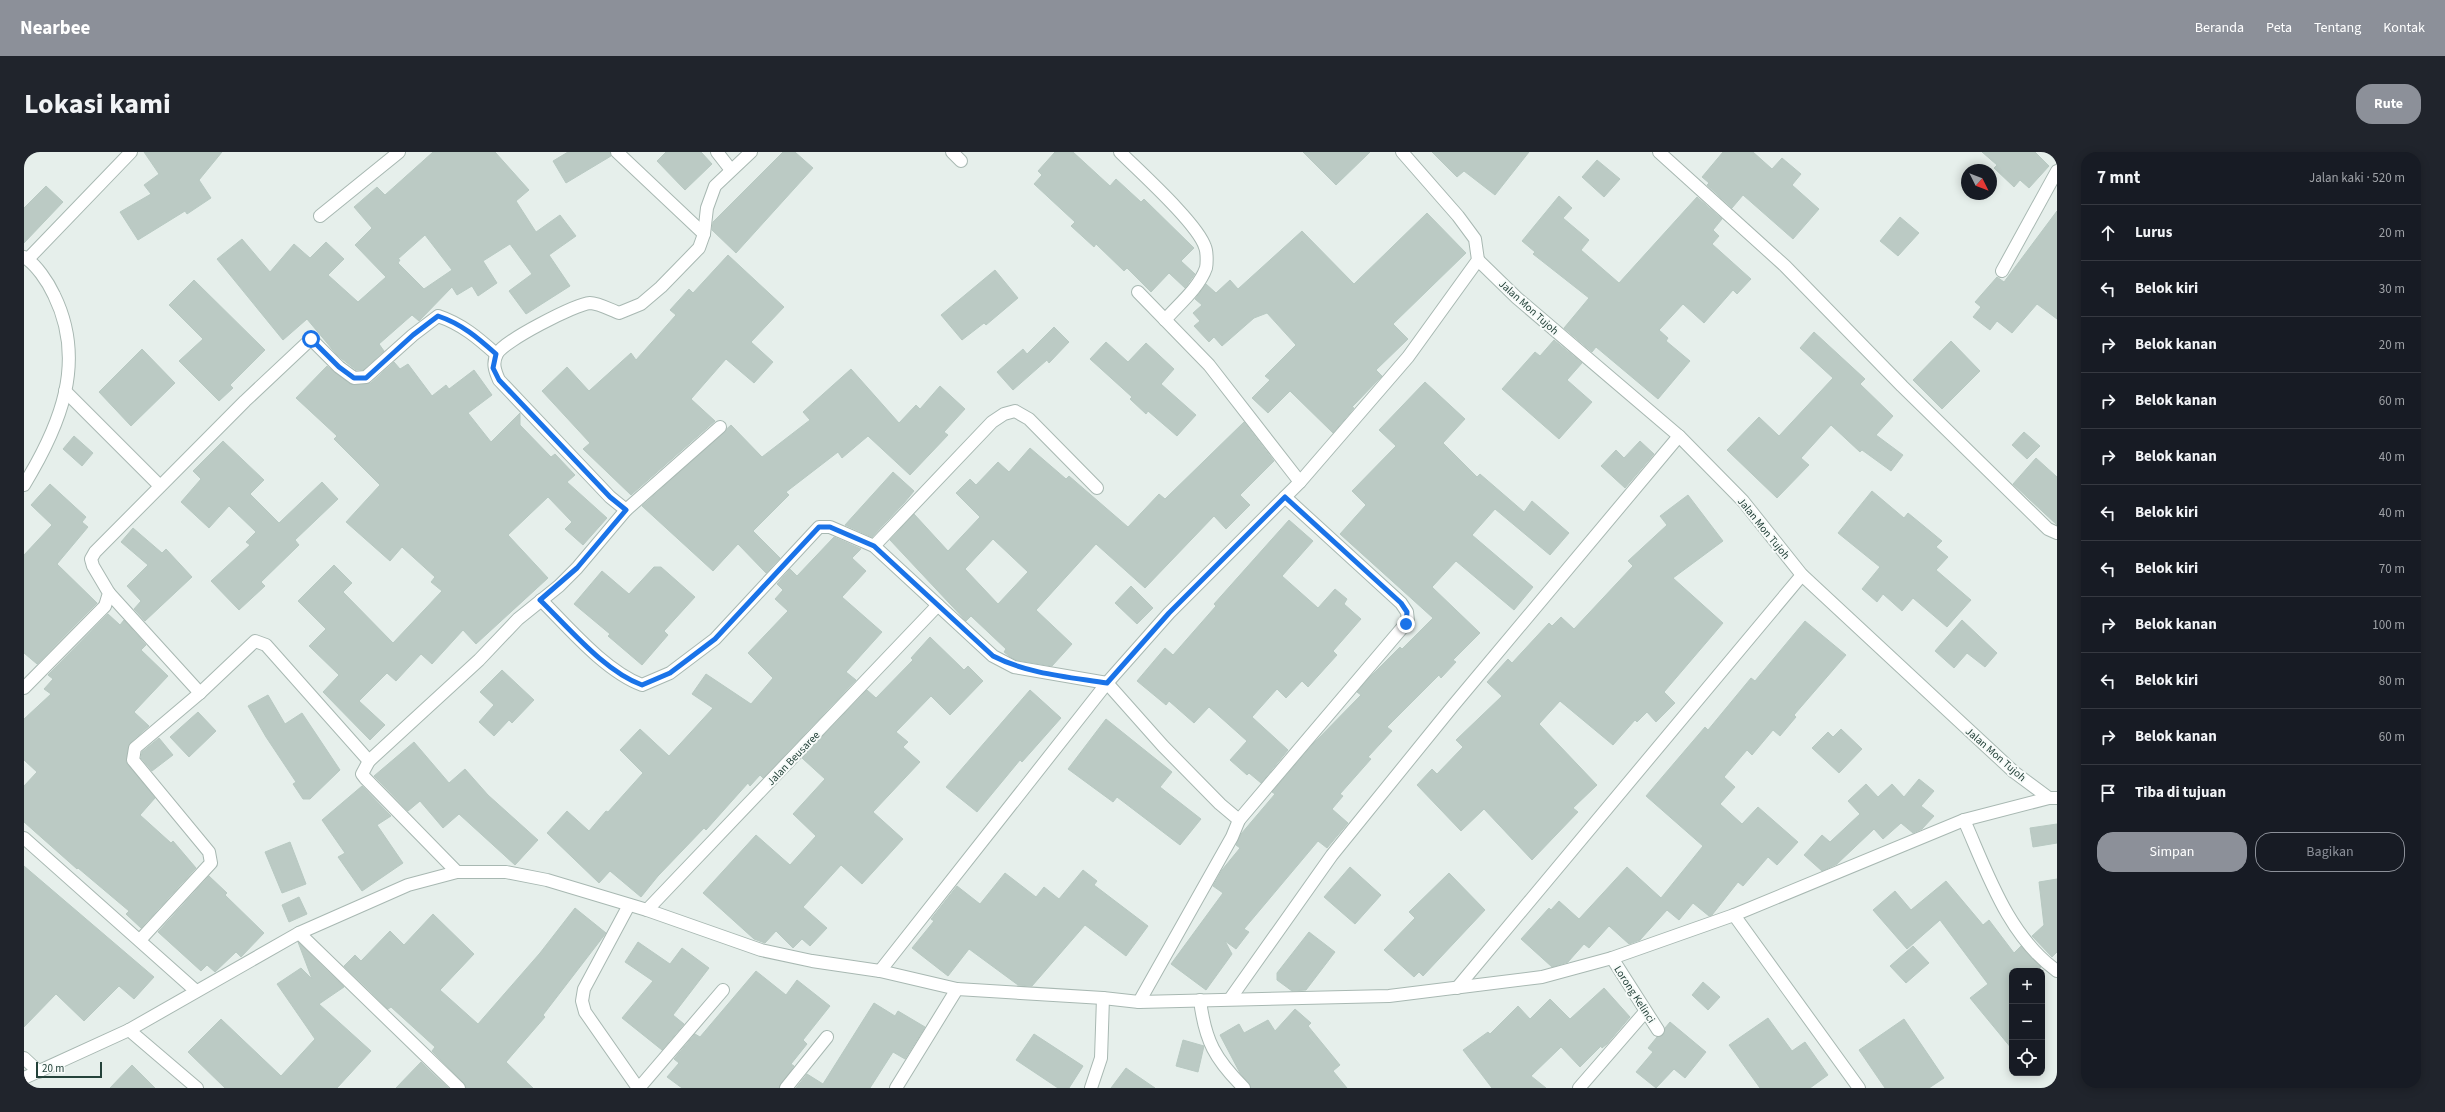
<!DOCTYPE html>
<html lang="id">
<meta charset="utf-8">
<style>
body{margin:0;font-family:"Source Sans 3",sans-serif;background:#20242c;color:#f1f3f6}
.controls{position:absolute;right:12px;bottom:12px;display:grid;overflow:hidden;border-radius:8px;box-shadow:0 2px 10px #0003}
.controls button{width:36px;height:36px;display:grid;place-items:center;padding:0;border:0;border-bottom:1px solid #363941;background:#171b24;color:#f1f3f6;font:20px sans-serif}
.compass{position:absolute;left:1937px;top:12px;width:36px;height:36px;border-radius:50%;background:#171b24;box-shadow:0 2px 10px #0003;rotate:132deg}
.scale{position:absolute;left:12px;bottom:10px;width:66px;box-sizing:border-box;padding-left:4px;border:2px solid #24423a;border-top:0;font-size:11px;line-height:14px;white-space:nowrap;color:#24423a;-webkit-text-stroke:3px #f7fbf9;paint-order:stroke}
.stop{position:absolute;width:12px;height:12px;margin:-9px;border:3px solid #1a73e8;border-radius:50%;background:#fff}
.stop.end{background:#1a73e8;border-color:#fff;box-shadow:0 1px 4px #0008}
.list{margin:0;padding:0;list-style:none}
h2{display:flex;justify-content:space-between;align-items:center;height:52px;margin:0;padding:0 16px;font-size:17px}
h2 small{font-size:13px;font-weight:400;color:#9ea1a6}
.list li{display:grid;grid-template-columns:26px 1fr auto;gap:12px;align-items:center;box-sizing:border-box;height:56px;padding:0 16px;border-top:1px solid #363941}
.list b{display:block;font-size:15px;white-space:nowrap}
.list em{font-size:13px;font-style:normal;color:#9ea1a6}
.actions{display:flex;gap:8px;padding:12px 16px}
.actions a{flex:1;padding:9px 0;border:1px solid #8c9099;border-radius:16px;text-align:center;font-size:14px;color:#8c9099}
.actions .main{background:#8c9099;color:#fff}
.icon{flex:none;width:22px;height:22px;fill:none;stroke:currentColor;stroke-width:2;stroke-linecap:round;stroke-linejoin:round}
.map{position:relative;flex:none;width:2033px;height:936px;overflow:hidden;border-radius:16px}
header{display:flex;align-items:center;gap:24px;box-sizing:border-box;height:56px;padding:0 20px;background:#8c9099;color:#fff}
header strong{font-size:19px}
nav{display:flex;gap:22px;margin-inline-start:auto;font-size:14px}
.intro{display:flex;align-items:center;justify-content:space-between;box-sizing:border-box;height:96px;padding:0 24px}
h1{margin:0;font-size:28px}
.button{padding:10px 18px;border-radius:16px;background:#8c9099;color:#fff;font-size:14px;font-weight:700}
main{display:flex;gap:24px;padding:0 24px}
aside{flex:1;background:#171b24;border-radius:16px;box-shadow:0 2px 10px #0003}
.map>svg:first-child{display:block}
.building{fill:#bbcac4;stroke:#b8c9c2;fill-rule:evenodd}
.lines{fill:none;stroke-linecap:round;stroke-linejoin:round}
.minor-casing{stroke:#a8b8b2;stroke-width:14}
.minor{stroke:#fff;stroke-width:12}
.route{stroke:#1a73e8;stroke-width:5}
.labels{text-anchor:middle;stroke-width:4;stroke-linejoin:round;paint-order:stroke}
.street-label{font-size:11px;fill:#24423a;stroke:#f7fbf9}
</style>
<header>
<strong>Nearbee</strong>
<nav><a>Beranda</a><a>Peta</a><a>Tentang</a><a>Kontak</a></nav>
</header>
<div class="intro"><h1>Lokasi kami</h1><a class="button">Rute</a></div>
<main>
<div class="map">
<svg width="2033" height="936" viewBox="0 0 2033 936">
<rect width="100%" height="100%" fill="#e6efeb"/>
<!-- building -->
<g class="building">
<polygon points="120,0 198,0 175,28 187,46 163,62 161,59 114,88 96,60 127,42 120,33 135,22"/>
<path d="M409 0H471L505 38 492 49 512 80 536 63 552 84 525 103 546 134 502 162 485 139 508 122 486 92 459 109 473 131 454 144 448 134 433 143 428 135 395 169 388 163 355 192 360 199 339 218H332L313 203 283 167 259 188 193 107 218 87 246 120 270 92 286 106 302 90 320 107 304 123 334 150 362 125 331 93 348 76 330 55 353 35 361 43ZM401 83 428 118 400 137 374 111 376 108 374 107Z"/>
<polygon points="544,0 586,0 587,4 542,31 529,9"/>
<polygon points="642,0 677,0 688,12 661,38 633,9"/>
<polygon points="759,0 771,0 789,16 712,101 688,78 689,70"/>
<polygon points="1031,0 1049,0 1086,34 1092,27 1117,50 1120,47 1170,96 1157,109 1171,122 1161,136 1145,121 1127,140 1103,116 1100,119 1072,92 1070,95 1047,74 1051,70 1010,32 1018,23 1014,19"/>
<polygon points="1279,0 1346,0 1312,33"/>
<polygon points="1408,0 1505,0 1471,43 1440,19 1433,25"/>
<polygon points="1699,0 1729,0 1748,17 1758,6 1777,22 1768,33 1795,57 1769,87 1719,43 1708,56 1683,33 1685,31 1678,25"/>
<polygon points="1958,0 2011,0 2025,14 2005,36 1996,28 1990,35 1970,16 1973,13"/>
<polygon points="1573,8 1596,27 1580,45 1558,25"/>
<polygon points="22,34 39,50 0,91 0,56"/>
<polygon points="1535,44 1548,56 1539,66 1565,88 1557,98 1595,131 1673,45 1698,67 1689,78 1695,84 1688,92 1727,127 1713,142 1709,138 1680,171 1659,152 1635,178 1644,186 1642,189 1666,209 1634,247 1572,195 1568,200 1540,176 1565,146 1509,102 1511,100 1498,89"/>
<polygon points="2033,59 2033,167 2013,152 1988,181 1973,169 1966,178 1949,165 1957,155 1951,150 1973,125 1980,130"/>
<polygon points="1403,61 1442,101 1369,172 1384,187 1352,218 1358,224 1328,255 1330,256 1309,281 1266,239 1244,261 1228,246 1246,228 1241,224 1272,193 1243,161 1230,166 1198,194 1190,185 1185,190 1170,174 1176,169 1169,161 1178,153 1171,147 1182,132 1192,141 1206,128 1214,137 1278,79 1330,132"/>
<polygon points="1876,65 1895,81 1874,104 1856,89"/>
<polygon points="704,103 760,155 727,190 749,210 730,231 702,207 667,247 691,269 607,343 559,297 566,291 518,239 543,215 565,239 607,201 612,208 652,163 646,158 665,137 669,141"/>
<polygon points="971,118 994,146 962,173 960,171 938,188 917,163"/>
<polygon points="170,128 241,198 206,233 209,236 195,249 155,209 179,187 145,153"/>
<polygon points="1030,175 1045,190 1025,211 1023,208 989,238 973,220 999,197 1003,202"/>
<polygon points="1790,180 1841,227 1836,232 1869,264 1852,283 1879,303 1867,319 1838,298 1836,300 1807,273 1777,306 1785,313 1753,346 1703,298 1735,265 1755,284 1809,226 1776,196"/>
<polygon points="1530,188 1558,211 1543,228 1568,250 1535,287 1478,237 1511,200 1516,204"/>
<polygon points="1927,189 1956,219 1918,257 1889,228"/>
<polygon points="1082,190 1104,210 1122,191 1150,217 1137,232 1172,263 1153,284 1124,259 1122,262 1106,247 1108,245 1066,207"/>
<polygon points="118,197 151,231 107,274 75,240"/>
<polygon points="370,210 376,217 384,212 408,244 422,233 425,237 450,218 468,243 444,261 467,290 496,261 496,273 527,305 531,302 551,323 543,330 583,366 559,393 541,377 548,370 524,345 484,383 524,426 452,492 439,478 408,512 397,502 372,529 363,521 335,549 361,573 346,588 299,540 315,523 285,494 302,477 274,449 310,413 328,431 319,440 369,491 418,439 407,430 411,425 378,395 366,409 322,370 356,333 310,287 313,284 272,246 303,214 326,232 331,233 347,231"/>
<polygon points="827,217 875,271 892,253 896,257 916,234 941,257 920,280 924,283 886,323 844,284 818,306 814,300 762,340 765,343 729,379 756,406 742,421 714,392 689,419 618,354 707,273 738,305 786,268 779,260"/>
<polygon points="1401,230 1441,267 1419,291 1453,325 1456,322 1500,360 1508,349 1545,381 1526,403 1471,357 1448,383 1509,435 1490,458 1432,409 1408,435 1456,481 1429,508 1432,510 1417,526 1415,523 1363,575 1368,579 1344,605 1347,607 1316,642 1319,644 1308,657 1324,671 1303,696 1294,689 1220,777 1225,780 1212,797 1201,789 1208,802 1182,838 1147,812 1199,741 1189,734 1198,718 1216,696 1212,693 1217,682 1251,642 1248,640 1289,592 1337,543 1333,540 1344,527 1376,495 1378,497 1409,466 1316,382 1342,353 1328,339 1372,294 1355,278"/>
<path d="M1220 270 1250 309 1216 343 1226 353 1202 377 1190 364 1121 436 1072 392 1012 458 1048 492 1028 514 992 508 985 504 980 500 982 497 947 464 942 469 866 388 890 362 924 399 956 365 932 341 946 327 952 333 974 310 985 320 1006 296 1042 327 1045 324 1104 375 1135 342 1141 347ZM969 387 1004 420 974 452 941 417Z"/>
<polygon points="2000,280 2016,294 2003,307 1988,293"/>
<polygon points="50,284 69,301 58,314 39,297"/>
<polygon points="199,289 240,328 226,342 255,371 298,330 314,347 271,388 275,393 237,430 241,434 215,458 187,429 226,393 222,390 232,380 205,354 185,376 157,350 177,327 169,319"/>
<polygon points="1616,289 1630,302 1601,336 1577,314 1592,298 1600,306"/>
<polygon points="2012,306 2033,325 2033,373 1989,332"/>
<polygon points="869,320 890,339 880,351 848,385 821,373"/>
<polygon points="26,332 62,365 58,370 64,375 33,412 73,451 13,512 0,501 0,403 28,373 7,353"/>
<polygon points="1848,339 1880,366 1884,361 1918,389 1912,395 1924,405 1912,418 1947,448 1923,475 1889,446 1878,459 1859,442 1853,450 1838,437 1856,415 1814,381"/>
<polygon points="1664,343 1699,389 1649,426 1699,471 1640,540 1651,551 1632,570 1623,560 1613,570 1611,568 1589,593 1536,549 1515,572 1573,633 1549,656 1554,660 1508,708 1460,657 1437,679 1393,633 1408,617 1413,622 1439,595 1432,588 1478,544 1463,530 1484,507 1488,511 1525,471 1528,474 1537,465 1550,477 1609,414 1604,409 1643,373 1636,364"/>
<polygon points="1265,368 1289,389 1258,424 1294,456 1311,437 1323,447 1320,452 1337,467 1309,499 1313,503 1284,535 1278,529 1262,546 1253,537 1228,565 1264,598 1237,631 1225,621 1223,623 1206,608 1223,589 1185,555 1170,571 1145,549 1142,553 1113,529 1141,496 1149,503 1192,454 1190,452"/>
<polygon points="109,376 138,401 142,397 168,425 121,469 110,457 117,449 103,434 124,413 97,390"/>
<polygon points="810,385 837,397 828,406 842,419 818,445 858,480 822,520 832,528 739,626 736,623 726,634 724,631 682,678 680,676 634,724 617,745 586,719 575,731 523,681 543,659 565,679 582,659 584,660 619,621 596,598 616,577 645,604 689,556 668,542 682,522 727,552 749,526 724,501 764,459 751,447 759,438 753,432 766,417 773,424"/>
<polygon points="630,415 637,415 671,445 640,479 644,483 618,513 584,484 586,482 550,452 578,419 605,442"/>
<polygon points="1107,434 1129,456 1113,472 1091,451"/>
<polygon points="84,462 96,473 100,468 122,493 117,498 144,524 110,560 125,574 106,591 102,610 131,646 116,663 147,691 149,689 172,716 117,776 102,762 105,759 54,716 53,717 0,670 0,634 13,620 0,608 0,567 27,542 20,537 29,527 24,523"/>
<polygon points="1938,468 1973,501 1961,515 1943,501 1930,516 1911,499"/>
<polygon points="1781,469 1822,503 1770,563 1772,565 1756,584 1749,578 1728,603 1723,598 1700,625 1711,635 1696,652 1718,672 1734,655 1774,690 1753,713 1744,705 1719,734 1714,730 1688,763 1685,764 1669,751 1655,768 1643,758 1616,788 1605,792 1585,774 1565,796 1560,792 1544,810 1528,815 1497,787 1525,756 1527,758 1535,749 1555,767 1603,715 1637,746 1679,694 1622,644 1681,575 1684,578 1727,526 1731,529"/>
<polygon points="906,485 940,518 944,514 959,529 926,563 907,544 872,580 884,590 879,595 896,610 849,660 879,687 838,732 817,713 779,755 803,776 786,794 778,787 769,796 752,779 741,791 730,787 679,741 732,683 766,713 792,684 769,662 801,627 778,606 843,538 852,546 889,508 887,506"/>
<polygon points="478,518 510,548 488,571 485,568 470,584 455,570 470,553 456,540"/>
<polygon points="1006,538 1037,566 998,610 996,608 953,660 922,635"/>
<polygon points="244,543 261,572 278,561 316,618 286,647 279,647 269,632 272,630 242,585 224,554"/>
<polygon points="174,560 192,579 165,605 146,585"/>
<polygon points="1082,567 1148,620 1136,635 1177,667 1156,693 1093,645 1089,650 1044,617"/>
<polygon points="1817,577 1838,597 1815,621 1788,596 1804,580 1809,585"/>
<polygon points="135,586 149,603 128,619 117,606 118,600"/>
<polygon points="390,590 425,631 441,617 464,643 514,688 491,713 435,662 419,676 396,649 384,659 350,624"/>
<polygon points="1895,627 1910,639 1897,654 1910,664 1898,677 1889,681 1877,671 1859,687 1850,677 1813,712 1798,719 1780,703 1798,683 1806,690 1836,662 1824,649 1842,632 1854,645 1868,632 1880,645"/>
<polygon points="338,634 367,664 353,673 379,711 338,739 314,705 321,701 298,668"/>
<polygon points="2033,672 2033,691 2009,695 2006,676"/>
<polygon points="266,690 282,732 258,741 241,700"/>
<polygon points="0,714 130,825 110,847 95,834 60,869 32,842 0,875"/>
<polygon points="1326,715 1357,743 1331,772 1300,745"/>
<polygon points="1059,718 1073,729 1070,733 1124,774 1102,804 1061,773 1008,834 994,833 945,797 924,824 888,796 910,769 907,767 933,734 956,752 981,721 1012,745 1020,735 1035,747"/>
<polygon points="1425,721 1461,758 1399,824 1395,820 1390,825 1360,798 1391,766 1385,760"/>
<polygon points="185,724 203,741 201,743 240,781 217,805 212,800 191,820 183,813 177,819 134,780"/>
<polygon points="2033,727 2033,800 2028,805 2008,784 2020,773 2015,730"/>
<polygon points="1922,729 1959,773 1965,768 1990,801 1997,794 2017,815 2013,819 1988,819 1988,897 1946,846 1964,832 1916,768 1883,797 1849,758 1871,739 1887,758"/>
<polygon points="275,745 283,762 265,770 258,753"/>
<polygon points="551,756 582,781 519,863 521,865 482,910 509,936 442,936 440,931 408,899 411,895 367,855 364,857 320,814 331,803 337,809 366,779 380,793 409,762 450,802 416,838 454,872 516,801"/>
<polygon points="1285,780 1311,800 1282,838 1268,839 1253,828 1253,821"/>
<polygon points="274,790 320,835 295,852 347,899 313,936 201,936 164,900 197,867 257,924 291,887 253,832 277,816 288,827"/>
<polygon points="614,790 646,812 658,796 685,816 649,863 660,872 638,898 598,866 629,829 601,810"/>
<polygon points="1889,794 1905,811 1882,831 1866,814"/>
<polygon points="732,819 762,843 773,828 806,854 779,888 783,892 767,912 770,914 755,936 658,936 643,925 655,911 650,907 671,882 676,885"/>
<polygon points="1679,830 1696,845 1684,858 1668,843"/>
<polygon points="1580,836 1606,865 1583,892 1578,896 1577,894 1556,915 1537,895 1507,924 1522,936 1468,936 1439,898 1464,880 1466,882 1494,854 1506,867 1526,847 1546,867"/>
<polygon points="850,851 871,864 874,859 901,875 881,907 869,900 846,936 772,936 783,922 799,932"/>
<polygon points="1271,857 1287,871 1284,874 1316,913 1309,919 1323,936 1227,936 1216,921 1196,883 1215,872 1220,881 1244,868 1251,879"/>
<polygon points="1744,866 1768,899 1781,890 1804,923 1786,936 1736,936 1705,893"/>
<polygon points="1880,867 1920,926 1905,936 1861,936 1835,898"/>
<polygon points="1646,870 1682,900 1661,926 1650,917 1632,936 1612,920 1629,900 1624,896 1633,885 1640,882 1641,876"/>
<polygon points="1010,882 1059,914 1045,936 1034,936 992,908"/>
<polygon points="1159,888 1180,894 1174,920 1152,914"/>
<polygon points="397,910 424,936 372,936"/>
<polygon points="108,913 131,936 86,936"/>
<polygon points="1102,916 1109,921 1131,936 1087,936"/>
</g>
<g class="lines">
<defs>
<g id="minor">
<polyline points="593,0 680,82"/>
<polyline points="693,0 707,18"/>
<polyline points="928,0 937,9"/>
<path d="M1096 0C1115 19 1174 72 1181 95 1183 99 1183 111 1182 116 1175 136 1154 153 1141 168"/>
<polyline points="1635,0 1761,114 1878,234 2024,377 2033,381"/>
<polyline points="296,64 375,0"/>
<path d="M0 105C12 112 24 130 30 143 63 210 36 274 0 333"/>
<polyline points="4,107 107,0"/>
<polyline points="1454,108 1493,146 1655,284 1719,349 1778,423 1962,594 1990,620 2025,646"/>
<polyline points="1978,119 2033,19"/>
<polyline points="1114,140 1185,213 1276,330"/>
<polyline points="41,239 136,334"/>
<polyline points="602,358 696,275"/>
<polyline points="850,394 968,270 980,262 991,259 1005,267 1073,336"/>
<polyline points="85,441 176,541"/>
<path d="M517 448C545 476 581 519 618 533L646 521 691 487 795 375H806L850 394 969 504 990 515 1083 531 1139 594 1196 652 1215 668 1208 685 1115 850"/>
<path d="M0 536 81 454 85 441 69 414 67 407 71 400 221 249 287 187 315 215 330 226 342 225 389 183 414 164C438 172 454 186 472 202"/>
<polyline points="1215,668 1384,469 1383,460 1377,451 1261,345"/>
<path d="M1940 668C1963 720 1984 784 2033 819"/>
<polyline points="0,686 172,839"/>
<path d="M433 720 341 626 338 622 345 609 455 508 494 467 535 434 553 416 602 358 586 345 475 228C471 219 468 211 473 202 479 189 552 152 566 151 574 151 587 158 595 161L617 152 637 135 675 96 680 82 683 56 691 34 727 0"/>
<polyline points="605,753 560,837 558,849 561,860 614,936"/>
<polyline points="623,758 914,453"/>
<polyline points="1710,763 1835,936"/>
<polyline points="275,781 435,936"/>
<polyline points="116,788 187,711 185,700 109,608 111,596 176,541 231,489 242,493 345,609"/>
<polyline points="1588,806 1634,878"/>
<polyline points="856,819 1083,531 1145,461 1276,330 1384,205 1454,108 1451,87 1434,64 1378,0"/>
<polyline points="1433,836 1778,423"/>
<polyline points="1206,847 1308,703 1428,555 1655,284"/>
<path d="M1176 848C1181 889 1191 907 1220 936"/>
<polyline points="105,878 173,936"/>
<polyline points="0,906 15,920"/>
<polyline points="0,926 105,878 275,781 384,733 433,720 482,720 523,728 623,758 737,798 788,809 856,819 933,837 1079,846 1115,850 1365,844 1518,825 1588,806 1710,763 1940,668 2025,646 2033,646"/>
<polyline points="615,936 699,838"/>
<polyline points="762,936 803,885"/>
<polyline points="872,936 933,837"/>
<polyline points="1067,936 1077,906 1079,846"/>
<polyline points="1555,936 1621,860"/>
</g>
</defs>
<!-- minor casing -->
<use href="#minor" class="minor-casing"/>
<!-- minor -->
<use href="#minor" class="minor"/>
</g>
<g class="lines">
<!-- route -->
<path class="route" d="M287 187 315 215 330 226H342L389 183 414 164C438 172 454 186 472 202L469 216 475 228 586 345 602 358 553 416 516 448C545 476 581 520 618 533L646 521 691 487 795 375H806L850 394 969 504C1004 522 1045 525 1083 531L1145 461 1261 345 1377 451 1383 460 1382 472"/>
</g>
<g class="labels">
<!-- street labels -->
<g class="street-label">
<text transform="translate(1505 155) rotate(42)" y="4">Jalan Mon Tujoh</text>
<text transform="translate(1740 376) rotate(51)" y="4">Jalan Mon Tujoh</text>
<text transform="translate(1972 602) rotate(41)" y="4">Jalan Mon Tujoh</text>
<text transform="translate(769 606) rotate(-46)" y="4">Jalan Beusaree</text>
<text transform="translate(1611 842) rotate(57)" y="4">Lorong Kelinci</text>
</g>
</g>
</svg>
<div class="controls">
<button>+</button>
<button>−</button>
<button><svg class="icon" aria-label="locate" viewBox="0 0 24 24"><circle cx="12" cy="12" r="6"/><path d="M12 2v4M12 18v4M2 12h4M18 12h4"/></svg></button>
</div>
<svg class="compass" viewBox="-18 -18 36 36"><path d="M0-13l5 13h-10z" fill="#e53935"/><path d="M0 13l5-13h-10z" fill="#9ea1a6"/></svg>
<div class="scale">20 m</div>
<div class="stop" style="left:287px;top:187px"></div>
<div class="stop end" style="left:1382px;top:472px"></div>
</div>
<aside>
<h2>7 mnt<small>Jalan kaki · 520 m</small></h2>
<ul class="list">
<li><svg class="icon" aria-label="ahead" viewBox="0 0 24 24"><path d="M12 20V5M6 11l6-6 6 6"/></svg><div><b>Lurus</b></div><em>20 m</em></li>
<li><svg class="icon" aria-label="left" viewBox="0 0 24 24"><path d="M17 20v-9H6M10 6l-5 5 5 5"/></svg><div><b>Belok kiri</b></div><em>30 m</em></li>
<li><svg class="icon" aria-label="right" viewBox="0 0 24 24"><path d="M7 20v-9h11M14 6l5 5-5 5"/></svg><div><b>Belok kanan</b></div><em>20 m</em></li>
<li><svg class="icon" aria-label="right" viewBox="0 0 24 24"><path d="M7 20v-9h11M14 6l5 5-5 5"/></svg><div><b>Belok kanan</b></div><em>60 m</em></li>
<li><svg class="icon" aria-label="right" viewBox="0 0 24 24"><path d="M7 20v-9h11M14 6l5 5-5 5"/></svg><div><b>Belok kanan</b></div><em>40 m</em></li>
<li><svg class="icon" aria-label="left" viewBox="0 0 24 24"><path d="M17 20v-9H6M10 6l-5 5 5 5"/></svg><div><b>Belok kiri</b></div><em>40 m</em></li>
<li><svg class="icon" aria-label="left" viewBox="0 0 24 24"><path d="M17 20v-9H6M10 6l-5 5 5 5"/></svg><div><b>Belok kiri</b></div><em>70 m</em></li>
<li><svg class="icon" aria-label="right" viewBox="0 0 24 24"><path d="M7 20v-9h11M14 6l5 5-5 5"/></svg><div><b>Belok kanan</b></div><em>100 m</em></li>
<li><svg class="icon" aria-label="left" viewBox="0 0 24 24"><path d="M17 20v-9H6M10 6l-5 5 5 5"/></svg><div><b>Belok kiri</b></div><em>80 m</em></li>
<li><svg class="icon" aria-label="right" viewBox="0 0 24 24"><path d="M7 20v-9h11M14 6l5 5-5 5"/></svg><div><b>Belok kanan</b></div><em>60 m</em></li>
<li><svg class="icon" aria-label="arrive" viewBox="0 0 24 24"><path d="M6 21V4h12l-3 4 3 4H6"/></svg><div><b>Tiba di tujuan</b></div></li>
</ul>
<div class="actions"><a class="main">Simpan</a><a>Bagikan</a></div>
</aside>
</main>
